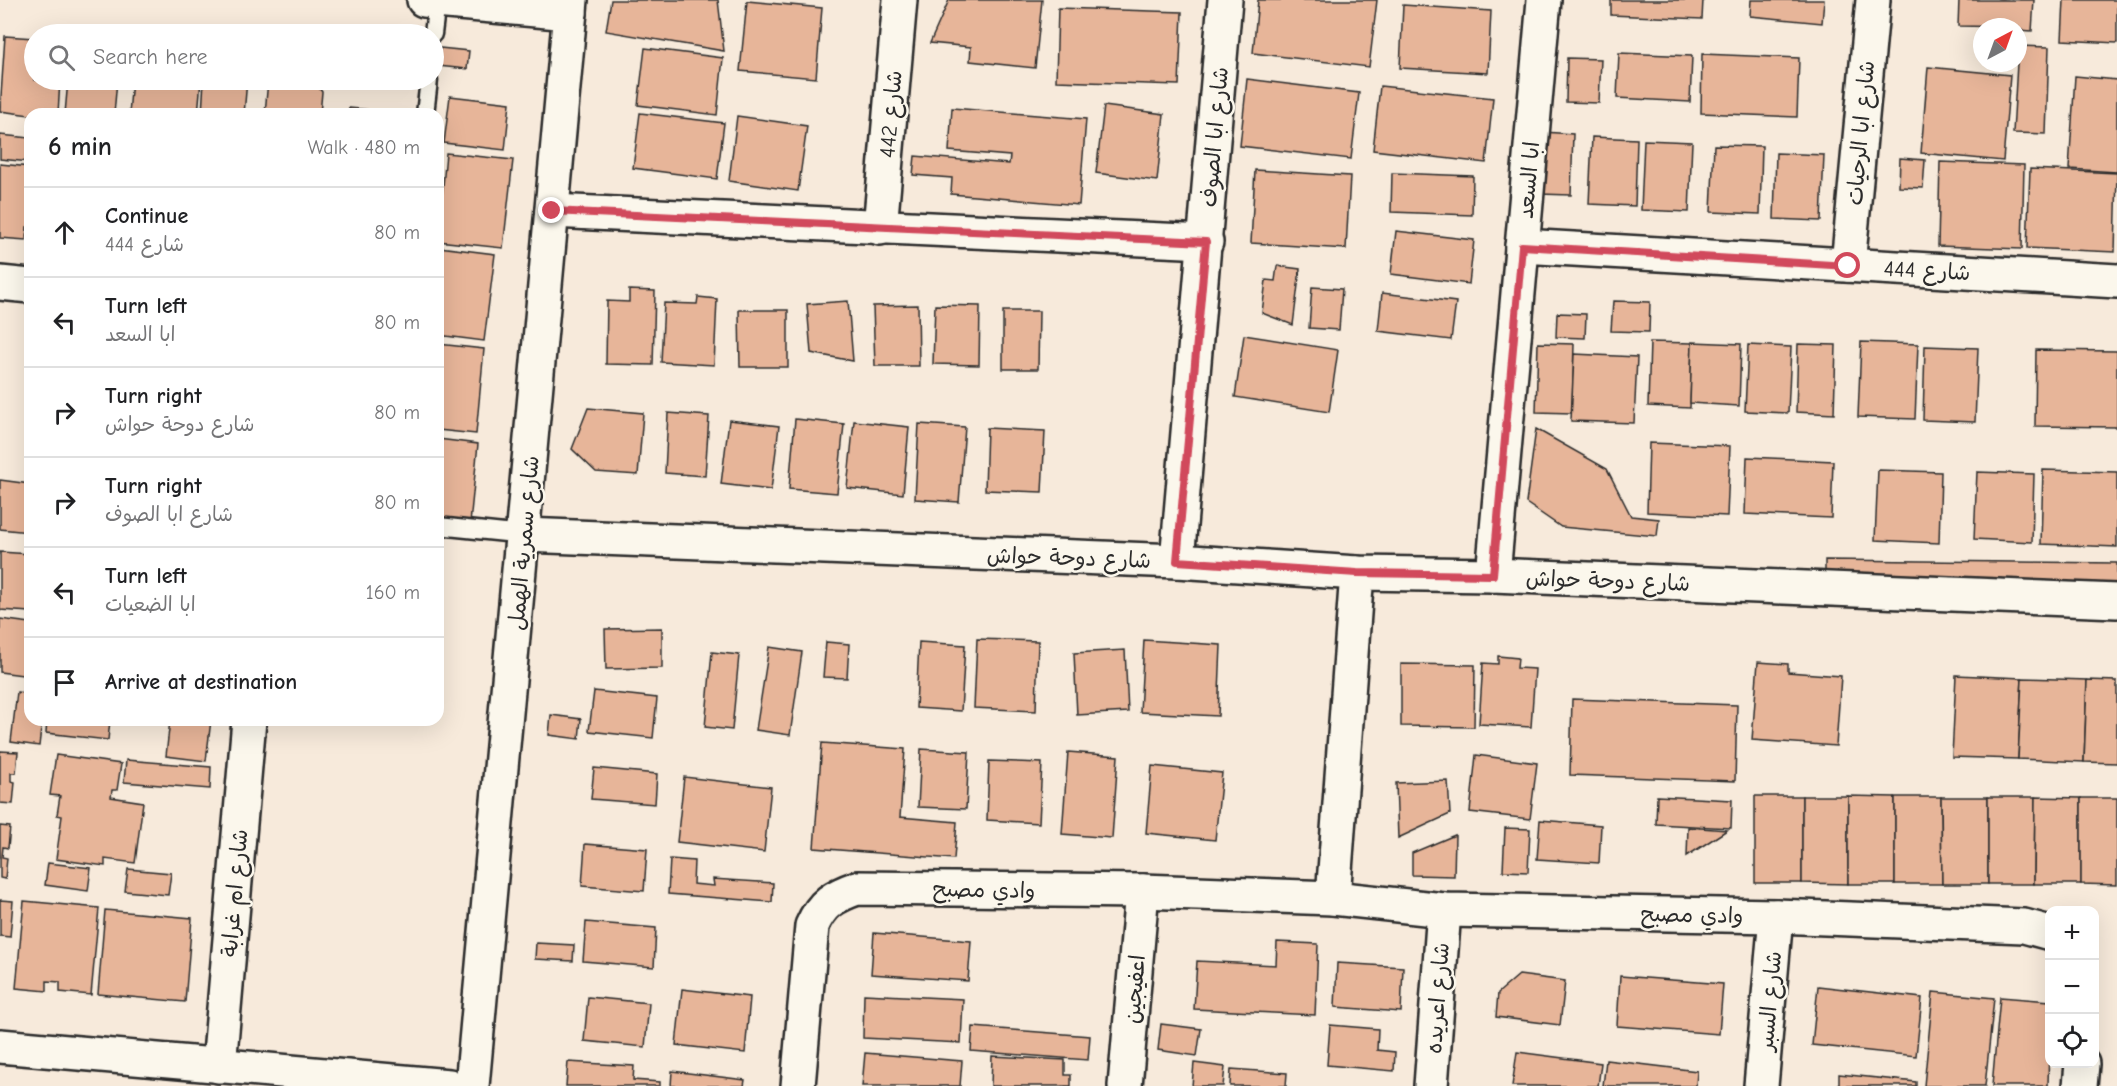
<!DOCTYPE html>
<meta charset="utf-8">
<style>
body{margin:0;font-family:"Comic Neue","Playpen Sans Arabic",sans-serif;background:#f2f2f2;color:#202124}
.controls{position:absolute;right:18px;bottom:18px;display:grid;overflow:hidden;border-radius:12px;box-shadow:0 6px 24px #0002}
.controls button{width:54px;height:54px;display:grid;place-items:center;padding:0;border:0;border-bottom:2px solid #e0e0e0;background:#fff;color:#202124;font:30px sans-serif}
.compass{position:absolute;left:1973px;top:18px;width:54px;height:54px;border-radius:50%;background:#fff;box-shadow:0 6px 24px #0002;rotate:41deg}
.stop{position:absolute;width:18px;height:18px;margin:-14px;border:4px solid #d1495b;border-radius:50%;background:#fff}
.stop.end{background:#d1495b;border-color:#fff;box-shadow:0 2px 6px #0008}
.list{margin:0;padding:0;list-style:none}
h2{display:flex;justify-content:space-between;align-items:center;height:78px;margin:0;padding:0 24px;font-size:26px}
h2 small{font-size:20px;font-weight:400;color:#757577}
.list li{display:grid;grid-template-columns:39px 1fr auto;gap:18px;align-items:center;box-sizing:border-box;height:90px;padding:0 24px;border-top:2px solid #e0e0e0}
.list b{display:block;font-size:22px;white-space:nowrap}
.list p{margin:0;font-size:20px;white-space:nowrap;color:#757577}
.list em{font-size:20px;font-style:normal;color:#757577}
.icon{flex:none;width:33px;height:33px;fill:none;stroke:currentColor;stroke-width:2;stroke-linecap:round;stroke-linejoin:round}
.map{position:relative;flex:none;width:2117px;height:1086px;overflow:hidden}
.search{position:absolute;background:#fff;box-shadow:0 6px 24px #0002;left:24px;top:24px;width:420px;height:66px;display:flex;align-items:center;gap:15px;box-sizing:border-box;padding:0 21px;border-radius:33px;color:#757577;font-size:22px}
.panel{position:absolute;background:#fff;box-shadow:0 6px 24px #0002;left:24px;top:108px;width:420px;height:618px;border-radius:18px}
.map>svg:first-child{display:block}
.building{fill:#e7b599;stroke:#2b2b2b;stroke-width:1.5}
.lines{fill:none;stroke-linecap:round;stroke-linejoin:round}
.service-casing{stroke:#2b2b2b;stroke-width:21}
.minor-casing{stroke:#2b2b2b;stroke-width:38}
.service{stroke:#fbf7ec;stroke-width:16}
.minor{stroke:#fbf7ec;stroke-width:33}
.route{stroke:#d1495b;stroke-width:8}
.labels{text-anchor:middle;stroke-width:5;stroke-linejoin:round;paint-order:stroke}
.street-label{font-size:22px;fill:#2b2b2b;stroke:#fbf7ec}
</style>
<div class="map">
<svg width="2117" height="1086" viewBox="0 0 2117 1086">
<rect width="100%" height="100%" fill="#f7eadb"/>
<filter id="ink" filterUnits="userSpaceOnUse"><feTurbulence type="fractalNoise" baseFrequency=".0167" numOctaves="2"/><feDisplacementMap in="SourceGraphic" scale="12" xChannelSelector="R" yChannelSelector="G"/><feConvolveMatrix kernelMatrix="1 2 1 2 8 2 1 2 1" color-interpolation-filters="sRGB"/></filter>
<g filter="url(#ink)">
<!-- building -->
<g class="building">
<polygon points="611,0 718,0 724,51 606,31"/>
<polygon points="949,0 1042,0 1035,68 970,61 971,47 930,43"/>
<polygon points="1258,0 1377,0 1369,67 1253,53"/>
<polygon points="1611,0 1703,0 1702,19 1611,15"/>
<polygon points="1751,0 1824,0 1822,23 1750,16"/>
<polygon points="1959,0 2034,0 2032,31 2018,30 2018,27 1958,26"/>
<polygon points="2064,0 2117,0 2117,43 2062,40"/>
<polygon points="747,1 822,8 816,78 740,71"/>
<polygon points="1403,5 1491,11 1488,73 1400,68"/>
<polygon points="1058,8 1182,12 1179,85 1056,81"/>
<polygon points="5,36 34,38 34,80 60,80 58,114 30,115 0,111"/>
<polygon points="2018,46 2049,47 2046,134 2013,133"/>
<polygon points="440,48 469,51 467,69 438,66"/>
<polygon points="645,48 723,58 717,115 638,105"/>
<polygon points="1619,53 1692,56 1690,102 1617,98"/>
<polygon points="1702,54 1799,58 1797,117 1701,113"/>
<polygon points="1567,58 1601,59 1599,103 1566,102"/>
<polygon points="1928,67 2010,75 2003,161 1921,153"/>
<polygon points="2075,76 2117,80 2117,172 2069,169"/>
<polygon points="1247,79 1359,93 1351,159 1240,146"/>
<polygon points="68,80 117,80 114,114 65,114"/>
<polygon points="132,80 201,80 198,114 129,114"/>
<polygon points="204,80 247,80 244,114 202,114"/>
<polygon points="268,80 314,81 322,92 320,114 265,114"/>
<polygon points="1380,86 1493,98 1486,163 1373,150"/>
<polygon points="450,96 510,103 505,150 444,143"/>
<polygon points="1104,106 1164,114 1157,181 1096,173"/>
<polygon points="349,108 404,113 404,114 348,114"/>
<polygon points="952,108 1086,119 1079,205 951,194 952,178 913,175 915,156 1009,164 1010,156 949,151"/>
<polygon points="640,113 724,123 717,179 633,168"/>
<polygon points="737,116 807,126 798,191 729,181"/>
<polygon points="1543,132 1573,134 1571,195 1540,194"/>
<polygon points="0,135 30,138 30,162 0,159"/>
<polygon points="1592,137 1637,139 1635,206 1589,204"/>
<polygon points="1644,140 1692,142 1689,212 1641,210"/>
<polygon points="1714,145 1762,146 1760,214 1711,212"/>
<polygon points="446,153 513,160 503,248 438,241"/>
<polygon points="1776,153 1824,155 1821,221 1774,219"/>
<polygon points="1900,158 1925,160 1923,188 1899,187"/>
<polygon points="1940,162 2024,165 2022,249 1938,246"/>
<polygon points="0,164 30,167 30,228 27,227 26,240 0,238"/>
<polygon points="2030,169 2117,173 2115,252 2027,248"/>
<polygon points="1255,170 1350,176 1346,249 1251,243"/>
<polygon points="1392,173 1473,176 1472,215 1391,212"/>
<polygon points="1396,231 1474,240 1469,284 1391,274"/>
<polygon points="439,247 495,254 484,341 438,335"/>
<polygon points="1277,266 1300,269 1293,325 1262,313 1266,280 1275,281"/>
<polygon points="1312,287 1342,289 1339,330 1309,328"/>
<polygon points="629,290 655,291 653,365 606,364 607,301 629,302"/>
<polygon points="1382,293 1456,302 1451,340 1378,331"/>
<polygon points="698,297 717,299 714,365 661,362 664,303 697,304"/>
<polygon points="848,301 853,361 811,353 807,304"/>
<polygon points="1613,301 1650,302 1649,332 1611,331"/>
<polygon points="918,305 919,366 875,366 873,306"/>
<polygon points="935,305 980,306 979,365 933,364"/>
<polygon points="739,310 788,310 788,367 740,367"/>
<polygon points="1003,311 1039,311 1038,369 1003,369"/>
<polygon points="1557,313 1586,314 1585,338 1556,337"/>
<polygon points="1244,335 1338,350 1329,412 1235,397"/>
<polygon points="1650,342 1692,343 1690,408 1648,406"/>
<polygon points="1692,342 1741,344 1739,406 1690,403"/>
<polygon points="1861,342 1918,344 1915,419 1858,417"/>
<polygon points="1538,343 1574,344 1572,413 1536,412"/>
<polygon points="438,344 484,349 476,434 438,430"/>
<polygon points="1798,344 1836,345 1834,414 1796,412"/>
<polygon points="1748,345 1791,347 1788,413 1745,411"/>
<polygon points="1925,346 1978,348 1975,422 1923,420"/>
<polygon points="2036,350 2117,351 2117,427 2035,426"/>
<polygon points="1574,354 1637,357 1634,423 1571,421"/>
<polygon points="588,408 643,413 638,475 596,472 572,449"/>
<polygon points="668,413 709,416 705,476 665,473"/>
<polygon points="795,419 844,424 837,493 789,489"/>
<polygon points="729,420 779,426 771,490 721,484"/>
<polygon points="854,421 909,427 903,494 847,488"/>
<polygon points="919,424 965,427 959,502 915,499"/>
<polygon points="987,428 1045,431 1042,492 985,490"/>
<polygon points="1536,429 1607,469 1631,516 1659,519 1657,536 1561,527 1526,503"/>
<polygon points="438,439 478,444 470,523 438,519"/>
<polygon points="1649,443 1730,446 1727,516 1647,512"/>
<polygon points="1747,457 1833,461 1831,518 1745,514"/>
<polygon points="1878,470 1941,472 1939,543 1875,540"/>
<polygon points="2043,470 2117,472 2117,547 2041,544"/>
<polygon points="1977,472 2034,474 2032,542 1974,539"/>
<polygon points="0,480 30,484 29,532 0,529"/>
<polygon points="0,552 30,554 30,612 0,610"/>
<polygon points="1825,560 2117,563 2117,582 2102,594 1825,591"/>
<polygon points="0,619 30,623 30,676 0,672"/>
<polygon points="662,628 662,668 606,669 605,629"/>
<polygon points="977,639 1038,641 1036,711 974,708"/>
<polygon points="1144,640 1221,645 1218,716 1140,712"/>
<polygon points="826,642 849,644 847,678 823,677"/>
<polygon points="919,642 965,645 961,711 916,708"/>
<polygon points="769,647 802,652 790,735 756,730"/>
<polygon points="1125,650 1128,712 1077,715 1074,653"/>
<polygon points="712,652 739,655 732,730 705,727"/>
<polygon points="1498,656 1518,658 1517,668 1535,669 1531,727 1479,724 1483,663 1498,664"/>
<polygon points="1758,662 1788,664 1788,672 1841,676 1836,746 1752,740"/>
<polygon points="1401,664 1475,665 1474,727 1401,726"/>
<polygon points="1956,675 2022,678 2018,759 1952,757"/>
<polygon points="2022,678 2087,680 2084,762 2018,759"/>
<polygon points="2087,680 2117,681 2117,763 2084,762"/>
<polygon points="594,691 657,698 653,738 589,731"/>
<polygon points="17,692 30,694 30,720 42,720 39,746 11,742"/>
<polygon points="1572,699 1737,705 1735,781 1570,775"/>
<polygon points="551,715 581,719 579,739 549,735"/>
<polygon points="47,720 110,720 108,740 46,733"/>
<polygon points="170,720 211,720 206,761 166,756"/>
<polygon points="822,743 905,749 900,817 957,822 954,859 814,848"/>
<polygon points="921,749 969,752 966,809 918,807"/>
<polygon points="0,751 18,752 16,773 11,773 11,781 15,782 13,804 0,803"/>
<polygon points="1068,752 1118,756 1112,838 1062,834"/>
<polygon points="56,755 121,764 117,790 112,790 111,797 143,802 135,863 105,859 105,866 56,859 62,816 57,815 60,796 50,795"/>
<polygon points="1476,755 1537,763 1530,819 1470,812"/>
<polygon points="126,760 211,767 210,789 124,782"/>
<polygon points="989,761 1042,763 1039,823 987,820"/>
<polygon points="1152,766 1222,773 1215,840 1146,833"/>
<polygon points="594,768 657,774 655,804 591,799"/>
<polygon points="684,777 771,787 764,852 677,842"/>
<polygon points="1448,781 1450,814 1398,838 1396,783"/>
<polygon points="1657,796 1732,800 1731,828 1656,824"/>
<rect x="1755" y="796" width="47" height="87"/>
<polygon points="1802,796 1848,796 1848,884 1802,883"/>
<polygon points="1848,796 1895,797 1895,884 1848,884"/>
<polygon points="1895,797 1941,797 1942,884 1895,884"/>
<polygon points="1941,797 1988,797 1988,884 1942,884"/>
<polygon points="1988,797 2035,797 2034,884 1988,884"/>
<polygon points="2035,797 2081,798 2081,884 2034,884"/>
<polygon points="2081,798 2117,798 2117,885 2081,884"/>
<polygon points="1540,820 1601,825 1599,863 1537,859"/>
<polygon points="0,826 10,827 8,848 3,847 2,857 7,858 5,879 0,878"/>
<polygon points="1688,827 1727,830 1687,856"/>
<polygon points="1505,828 1530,829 1528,872 1503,871"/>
<polygon points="1455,835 1454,876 1412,875 1412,853"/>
<polygon points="585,844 647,849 644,891 582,886"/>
<polygon points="670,859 694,861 693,884 714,886 713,879 773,883 772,902 668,894"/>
<polygon points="48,863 91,868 88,891 45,885"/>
<polygon points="128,869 171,873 168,895 125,891"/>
<polygon points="0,900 13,901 10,937 0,936"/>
<polygon points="24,901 99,908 91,995 60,992 60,982 47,981 47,991 16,988"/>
<polygon points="105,910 192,918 185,1002 98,994"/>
<polygon points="586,922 656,928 654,967 583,961"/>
<polygon points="874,933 971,941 968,981 871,974"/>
<polygon points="1277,942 1318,944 1315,1015 1194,1009 1197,961 1276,965"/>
<polygon points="536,943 574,945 573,961 535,959"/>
<polygon points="1337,963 1403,967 1401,1012 1335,1007"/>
<polygon points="1519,975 1565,981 1560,1025 1496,1017 1498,993"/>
<polygon points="1620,976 1723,984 1719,1034 1617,1026"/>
<polygon points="1818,986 1922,998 1916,1056 1812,1045"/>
<polygon points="682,989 750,997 745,1053 676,1045"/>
<polygon points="1933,992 1994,998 1985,1086 1924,1086"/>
<polygon points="864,994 963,999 961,1043 863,1038"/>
<polygon points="588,997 649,1003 645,1047 584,1041"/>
<polygon points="2000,997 2050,1001 2048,1086 1992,1086"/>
<polygon points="1161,1024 1201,1029 1197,1056 1158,1050"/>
<polygon points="1330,1025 1378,1029 1377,1050 1395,1052 1394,1071 1327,1065"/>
<polygon points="973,1027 1090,1036 1088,1060 971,1051"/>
<polygon points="1517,1052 1601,1063 1598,1086 1512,1086"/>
<polygon points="865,1053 962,1061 960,1086 862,1086"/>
<polygon points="992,1056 1065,1060 1065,1075 1071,1075 1071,1086 991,1086"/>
<polygon points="1606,1060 1697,1071 1696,1086 1603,1086"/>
<polygon points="568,1062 634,1066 633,1080 660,1082 660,1086 566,1086"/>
<polygon points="1194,1063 1225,1067 1223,1086 1192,1086"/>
<polygon points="1231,1069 1287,1073 1286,1086 1230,1086"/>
<polygon points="672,1071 745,1080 744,1086 671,1086"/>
<polygon points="1839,1074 1916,1082 1916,1086 1839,1086"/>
</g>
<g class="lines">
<defs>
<g id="service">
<polyline points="433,34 437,1"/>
<polyline points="425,114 429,80"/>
<polyline points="438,526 524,535"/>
</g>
<g id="minor">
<polyline points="424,0 570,13"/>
<polyline points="552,211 1206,242"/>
<polyline points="880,228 900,0"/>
<polyline points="1522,246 2117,281"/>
<polyline points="1848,265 1873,0"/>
<polyline points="0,283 30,286"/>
<polyline points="524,535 1177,561 1357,573 1493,575 2117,601"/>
<polyline points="1177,561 1225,0"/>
<polyline points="1493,575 1544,0"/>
<polyline points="1333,898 1357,573"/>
<polyline points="0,1046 449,1086"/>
<polyline points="219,1066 249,720"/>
<polyline points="472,1086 571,0"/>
<path d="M798 1086 812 926C822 903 834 896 857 888L1142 891 1333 898 1444 910 1776 916 2024 926 2050 933"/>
<polyline points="1125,1086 1142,891"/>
<polyline points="1431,1086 1444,910"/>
<polyline points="1761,1086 1776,916"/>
<polyline points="2080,1086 2082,1064"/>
</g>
</defs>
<!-- service casing -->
<use href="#service" class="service-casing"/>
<!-- minor casing -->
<use href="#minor" class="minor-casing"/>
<!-- service -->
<use href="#service" class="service"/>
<!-- minor -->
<use href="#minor" class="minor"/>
</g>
</g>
<g class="lines" filter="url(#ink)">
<!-- route -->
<polyline class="route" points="552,211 1206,242 1177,561 1357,573 1493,575 1522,246 1848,266"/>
</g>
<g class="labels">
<!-- street labels -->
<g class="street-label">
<text transform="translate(890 114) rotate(-85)" y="8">شارع 442</text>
<text transform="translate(1860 133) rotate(-85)" y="8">شارع ابا الرحيات</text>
<text transform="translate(1214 137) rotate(-85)" y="8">شارع ابا الصوف</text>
<text transform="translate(1528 180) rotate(-85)" y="8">ابا السعد</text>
<text transform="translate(1927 270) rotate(3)" y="8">شارع 444</text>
<text transform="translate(523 543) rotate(-85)" y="8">شارع سمرية الهمل</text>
<text transform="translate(1069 557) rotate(2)" y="8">شارع دوحة حواش</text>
<text transform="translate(1608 580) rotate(2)" y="8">شارع دوحة حواش</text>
<text transform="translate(984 889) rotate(1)" y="8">وادي مصبح</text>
<text transform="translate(234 893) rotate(-85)" y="8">شارع ام غرابة</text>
<text transform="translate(1692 914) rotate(1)" y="8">وادي مصبح</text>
<text transform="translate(1134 989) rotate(-85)" y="8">اعفيجين</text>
<text transform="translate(1437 998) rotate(-86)" y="8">شارع اعريده</text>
<text transform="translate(1769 1001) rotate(-85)" y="8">شارع السبر</text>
</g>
</g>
</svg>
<div class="controls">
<button>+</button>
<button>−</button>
<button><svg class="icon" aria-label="locate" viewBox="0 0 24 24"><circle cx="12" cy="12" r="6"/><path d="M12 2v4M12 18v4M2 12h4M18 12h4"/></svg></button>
</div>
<svg class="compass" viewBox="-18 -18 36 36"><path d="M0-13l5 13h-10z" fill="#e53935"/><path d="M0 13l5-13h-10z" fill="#757577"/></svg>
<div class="stop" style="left:1848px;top:266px"></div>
<div class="stop end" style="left:552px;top:211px"></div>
<div class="search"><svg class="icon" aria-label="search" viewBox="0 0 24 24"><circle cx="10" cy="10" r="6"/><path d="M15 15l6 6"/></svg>Search here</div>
<section class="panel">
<h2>6 min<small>Walk · 480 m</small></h2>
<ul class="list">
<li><svg class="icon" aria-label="ahead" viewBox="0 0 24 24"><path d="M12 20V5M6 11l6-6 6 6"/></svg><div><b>Continue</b><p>شارع 444</p></div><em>80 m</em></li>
<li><svg class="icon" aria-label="left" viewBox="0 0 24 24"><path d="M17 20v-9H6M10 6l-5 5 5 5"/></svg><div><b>Turn left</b><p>ابا السعد</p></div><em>80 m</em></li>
<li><svg class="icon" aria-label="right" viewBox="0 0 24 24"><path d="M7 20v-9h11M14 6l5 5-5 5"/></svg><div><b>Turn right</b><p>شارع دوحة حواش</p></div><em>80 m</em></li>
<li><svg class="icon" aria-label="right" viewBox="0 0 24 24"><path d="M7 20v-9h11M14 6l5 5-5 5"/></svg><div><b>Turn right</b><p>شارع ابا الصوف</p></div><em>80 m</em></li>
<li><svg class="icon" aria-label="left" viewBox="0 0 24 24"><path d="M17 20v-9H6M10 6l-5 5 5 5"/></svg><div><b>Turn left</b><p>ابا الضعيات</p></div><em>160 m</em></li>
<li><svg class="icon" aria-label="arrive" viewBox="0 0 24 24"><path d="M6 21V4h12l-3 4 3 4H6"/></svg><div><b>Arrive at destination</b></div></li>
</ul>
</section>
</div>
